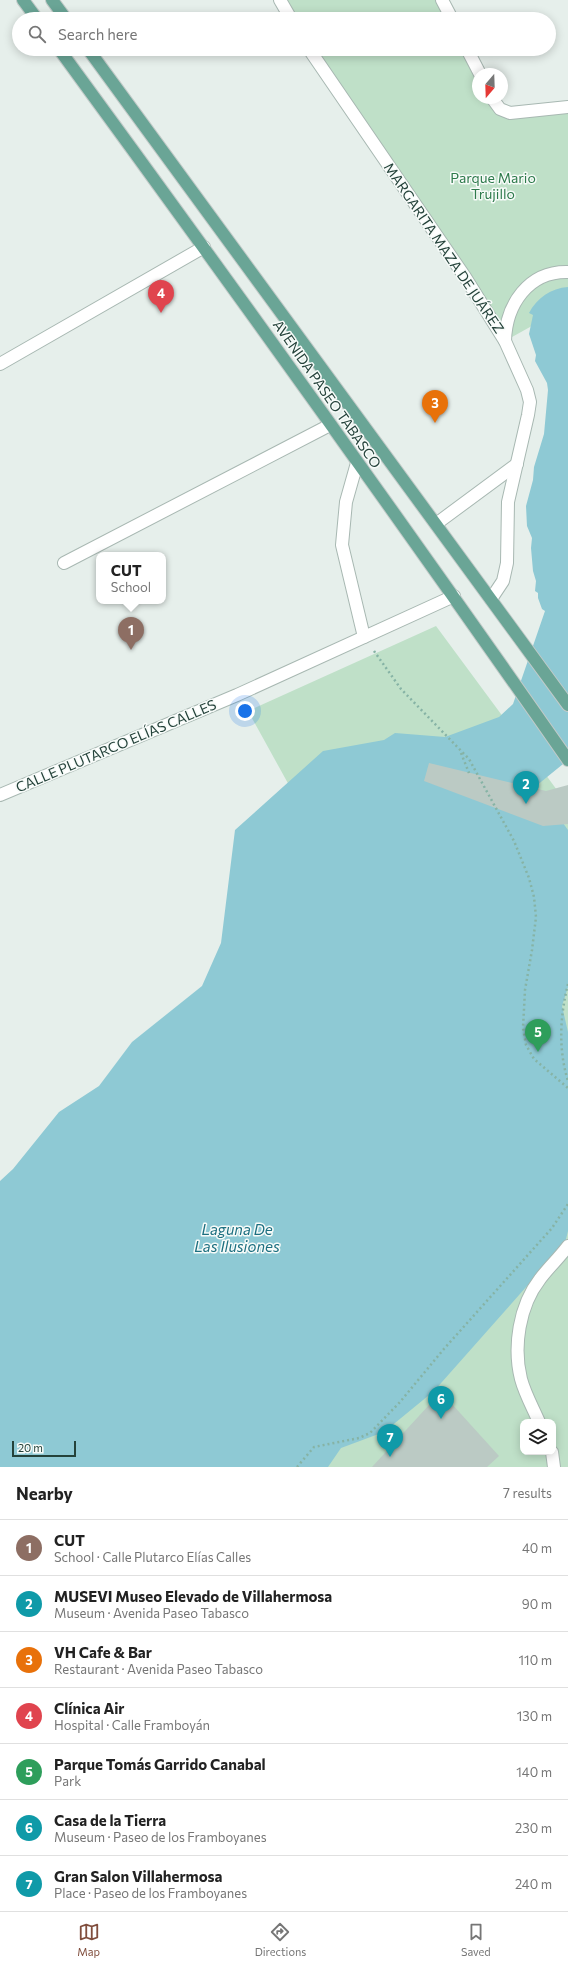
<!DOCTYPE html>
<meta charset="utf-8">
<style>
body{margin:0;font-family:Commissioner,sans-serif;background:#f2f2f2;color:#222}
.controls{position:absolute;right:12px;bottom:12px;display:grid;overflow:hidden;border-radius:8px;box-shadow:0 2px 10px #0003}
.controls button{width:36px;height:36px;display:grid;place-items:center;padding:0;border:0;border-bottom:1px solid #e0e0e0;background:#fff;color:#222;font:20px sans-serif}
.compass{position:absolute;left:472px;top:68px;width:36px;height:36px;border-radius:50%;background:#fff;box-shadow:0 2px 10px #0003;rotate:199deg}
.scale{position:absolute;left:12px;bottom:10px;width:64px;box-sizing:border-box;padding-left:4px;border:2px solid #24423a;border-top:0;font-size:11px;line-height:14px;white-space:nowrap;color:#24423a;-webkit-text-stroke:3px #f7fbf9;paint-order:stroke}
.you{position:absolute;left:245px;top:711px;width:14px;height:14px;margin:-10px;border:3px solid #fff;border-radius:50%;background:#1a73e8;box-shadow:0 0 0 6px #1a73e833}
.badge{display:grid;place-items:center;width:26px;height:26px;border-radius:50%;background:#804e3d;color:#fff;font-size:13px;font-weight:700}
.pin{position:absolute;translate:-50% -33px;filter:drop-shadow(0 1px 2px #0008)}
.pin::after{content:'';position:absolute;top:21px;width:14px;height:12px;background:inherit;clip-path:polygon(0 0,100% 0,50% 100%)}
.popup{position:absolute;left:96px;top:552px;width:70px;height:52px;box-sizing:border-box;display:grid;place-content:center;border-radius:8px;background:#fff;filter:drop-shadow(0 1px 3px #0005);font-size:13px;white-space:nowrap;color:#767676}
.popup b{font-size:15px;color:#222}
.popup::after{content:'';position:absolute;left:50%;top:100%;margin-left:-8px;border:8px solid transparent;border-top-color:#fff}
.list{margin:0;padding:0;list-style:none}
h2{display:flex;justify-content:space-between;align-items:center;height:52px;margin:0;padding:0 16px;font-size:17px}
h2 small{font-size:13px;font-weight:400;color:#767676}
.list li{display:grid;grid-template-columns:26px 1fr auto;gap:12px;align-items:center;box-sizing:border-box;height:56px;padding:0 16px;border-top:1px solid #e0e0e0}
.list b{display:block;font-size:15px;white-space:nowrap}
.list p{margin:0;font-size:13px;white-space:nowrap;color:#767676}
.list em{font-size:13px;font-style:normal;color:#767676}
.icon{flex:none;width:22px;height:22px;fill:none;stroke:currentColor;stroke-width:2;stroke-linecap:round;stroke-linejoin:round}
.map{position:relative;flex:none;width:568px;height:1467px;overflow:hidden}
.search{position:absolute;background:#fff;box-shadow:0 2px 10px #0003;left:12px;right:12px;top:12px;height:44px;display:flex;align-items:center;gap:10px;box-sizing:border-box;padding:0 14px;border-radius:22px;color:#767676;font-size:15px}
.sheet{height:444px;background:#fff}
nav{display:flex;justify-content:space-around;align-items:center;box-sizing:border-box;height:56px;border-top:1px solid #e0e0e0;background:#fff;font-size:11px;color:#767676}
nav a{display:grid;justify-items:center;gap:2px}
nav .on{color:#804e3d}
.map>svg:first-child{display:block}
.green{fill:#bfe0c8;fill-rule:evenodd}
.water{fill:#8ec9d4}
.building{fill:#bbcac4}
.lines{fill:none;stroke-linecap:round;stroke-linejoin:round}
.minor-casing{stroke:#a8b8b2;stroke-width:14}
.major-casing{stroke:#c2cac8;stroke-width:14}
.path{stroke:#86b3a5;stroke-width:2.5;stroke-dasharray:2 3;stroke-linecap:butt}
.minor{stroke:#fff;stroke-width:12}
.major{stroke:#6aa596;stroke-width:12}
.labels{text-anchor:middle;stroke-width:3;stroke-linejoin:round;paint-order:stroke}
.park-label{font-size:14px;fill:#2d7a4b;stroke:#f7fbf9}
.street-label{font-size:14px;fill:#24423a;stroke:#f7fbf9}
.water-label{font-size:15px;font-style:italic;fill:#1c6f80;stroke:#f7fbf9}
</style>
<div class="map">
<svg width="568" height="1467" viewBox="0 0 568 1467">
<rect width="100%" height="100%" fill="#e6efeb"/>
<!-- green -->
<g class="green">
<polygon points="280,0 443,0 452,19 291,19"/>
<polygon points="309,49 468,49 478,74 478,98 492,98 500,109 568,107 568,296 530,327 505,341"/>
<path d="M436 626 568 805V1467H267L295 796 248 711ZM523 1422H553V1452H523Z"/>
</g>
<!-- water -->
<path class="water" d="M568 287V760L536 786 568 830V987L562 1006 568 1032V1231L565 1243 434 1391 384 1432 341 1448 328 1467H0V1181L13 1169 59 1112 99 1086 132 1042 202 986 221 943 235 830 323 751 384 740 395 733 445 737 499 717 513 704 545 611 542 609 538 598V593L535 591 536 581 533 571 531 548 532 538 527 526 526 506 533 480 534 467 544 434 548 390 547 383 535 361 536 355 529 334 533 315 529 313C537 298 551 288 568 287Z"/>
<!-- building -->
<g class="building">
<polygon points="429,763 546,791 568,785 568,824 543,826 424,781"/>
<polygon points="441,1392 499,1456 487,1467 372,1467"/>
</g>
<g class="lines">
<defs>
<g id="minor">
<polyline points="280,0 291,19"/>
<polyline points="442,0 452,19"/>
<polyline points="309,49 465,277 505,341 527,390 530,402 528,415 508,502 507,563 503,581 491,599"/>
<polyline points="467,49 480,74"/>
<polyline points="492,98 500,109 510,113 568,107"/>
<path d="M505 341C506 305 528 271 568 272"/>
<polyline points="0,364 204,247"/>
<polyline points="357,463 346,502 342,545 364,637"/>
<polyline points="436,524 517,464"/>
<polyline points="64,563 330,425"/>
<polyline points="0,795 237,695 454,596"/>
<path d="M539 1422C533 1408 525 1394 521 1379 513 1347 519 1306 540 1279 548 1268 559 1258 568 1246"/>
<polyline points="552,1452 554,1467"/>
</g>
<g id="major">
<polyline points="23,0 37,19"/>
<polyline points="52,0 66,19"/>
<path d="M59 49C231 284 401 521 568 760"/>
<polyline points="88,49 568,705"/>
</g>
</defs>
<!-- minor casing -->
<use href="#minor" class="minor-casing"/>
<!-- major casing -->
<use href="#major" class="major-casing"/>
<!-- path -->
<g class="path">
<polyline points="374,651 401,689 469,759 514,841 529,878 534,897 536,917 532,950 525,990 523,1028 526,1045 534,1059 568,1088"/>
<polyline points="461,753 469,773"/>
<path d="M568 984C560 1016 558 1049 568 1081"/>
<polyline points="297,1467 314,1447 359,1438 370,1433 400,1402 443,1350 552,1228 568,1204"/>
</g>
<!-- minor -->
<use href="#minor" class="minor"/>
<!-- major -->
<use href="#major" class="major"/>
</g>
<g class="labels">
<!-- park labels -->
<g class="park-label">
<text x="493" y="183">Parque Mario<tspan x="493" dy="16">Trujillo</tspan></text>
</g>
<!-- street labels -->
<g class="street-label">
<text transform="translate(444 248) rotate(56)" y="5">MARGARITA MAZA DE JUÁREZ</text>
<text transform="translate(327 394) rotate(55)" y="5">AVENIDA PASEO TABASCO</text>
<text transform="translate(116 746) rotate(-23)" y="5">CALLE PLUTARCO ELÍAS CALLES</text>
</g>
<!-- water labels -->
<g class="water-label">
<text x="237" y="1235">Laguna De<tspan x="237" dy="17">Las Ilusiones</tspan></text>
</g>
</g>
</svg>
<div class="controls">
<button><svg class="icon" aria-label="layers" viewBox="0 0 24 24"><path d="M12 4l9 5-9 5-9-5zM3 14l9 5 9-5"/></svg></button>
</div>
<svg class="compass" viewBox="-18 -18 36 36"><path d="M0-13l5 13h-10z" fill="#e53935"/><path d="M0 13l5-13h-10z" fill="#767676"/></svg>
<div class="scale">20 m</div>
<div class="you"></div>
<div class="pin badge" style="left:131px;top:650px;background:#8d6e63">1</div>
<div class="popup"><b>CUT</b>School</div>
<div class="pin badge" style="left:526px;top:804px;background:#0f9aa8">2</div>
<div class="pin badge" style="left:435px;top:423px;background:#e8710a">3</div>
<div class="pin badge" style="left:161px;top:313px;background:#e0444e">4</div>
<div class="pin badge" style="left:538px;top:1052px;background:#2e9e5b">5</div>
<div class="pin badge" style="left:441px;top:1419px;background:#0f9aa8">6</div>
<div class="pin badge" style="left:390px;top:1457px;background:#0f9aa8">7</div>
<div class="search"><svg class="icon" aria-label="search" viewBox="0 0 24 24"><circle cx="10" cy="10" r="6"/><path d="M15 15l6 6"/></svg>Search here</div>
</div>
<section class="sheet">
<h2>Nearby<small>7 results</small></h2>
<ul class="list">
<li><span class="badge" style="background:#8d6e63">1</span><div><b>CUT</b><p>School · Calle Plutarco Elías Calles</p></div><em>40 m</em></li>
<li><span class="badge" style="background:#0f9aa8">2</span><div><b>MUSEVI Museo Elevado de Villahermosa</b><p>Museum · Avenida Paseo Tabasco</p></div><em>90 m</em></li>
<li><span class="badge" style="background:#e8710a">3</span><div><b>VH Cafe &amp; Bar</b><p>Restaurant · Avenida Paseo Tabasco</p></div><em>110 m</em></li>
<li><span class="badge" style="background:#e0444e">4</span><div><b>Clínica Air</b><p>Hospital · Calle Framboyán</p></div><em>130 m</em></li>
<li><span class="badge" style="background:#2e9e5b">5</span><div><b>Parque Tomás Garrido Canabal</b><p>Park</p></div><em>140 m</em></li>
<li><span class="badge" style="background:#0f9aa8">6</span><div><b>Casa de la Tierra</b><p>Museum · Paseo de los Framboyanes</p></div><em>230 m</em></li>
<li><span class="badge" style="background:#0f9aa8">7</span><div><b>Gran Salon Villahermosa</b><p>Place · Paseo de los Framboyanes</p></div><em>240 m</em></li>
</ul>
</section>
<nav>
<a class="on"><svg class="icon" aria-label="map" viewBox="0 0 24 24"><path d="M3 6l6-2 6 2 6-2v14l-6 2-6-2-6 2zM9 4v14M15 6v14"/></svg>Map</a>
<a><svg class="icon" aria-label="directions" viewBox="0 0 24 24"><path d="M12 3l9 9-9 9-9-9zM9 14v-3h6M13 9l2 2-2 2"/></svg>Directions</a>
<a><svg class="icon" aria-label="saved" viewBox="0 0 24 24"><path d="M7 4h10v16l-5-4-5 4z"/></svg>Saved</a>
</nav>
